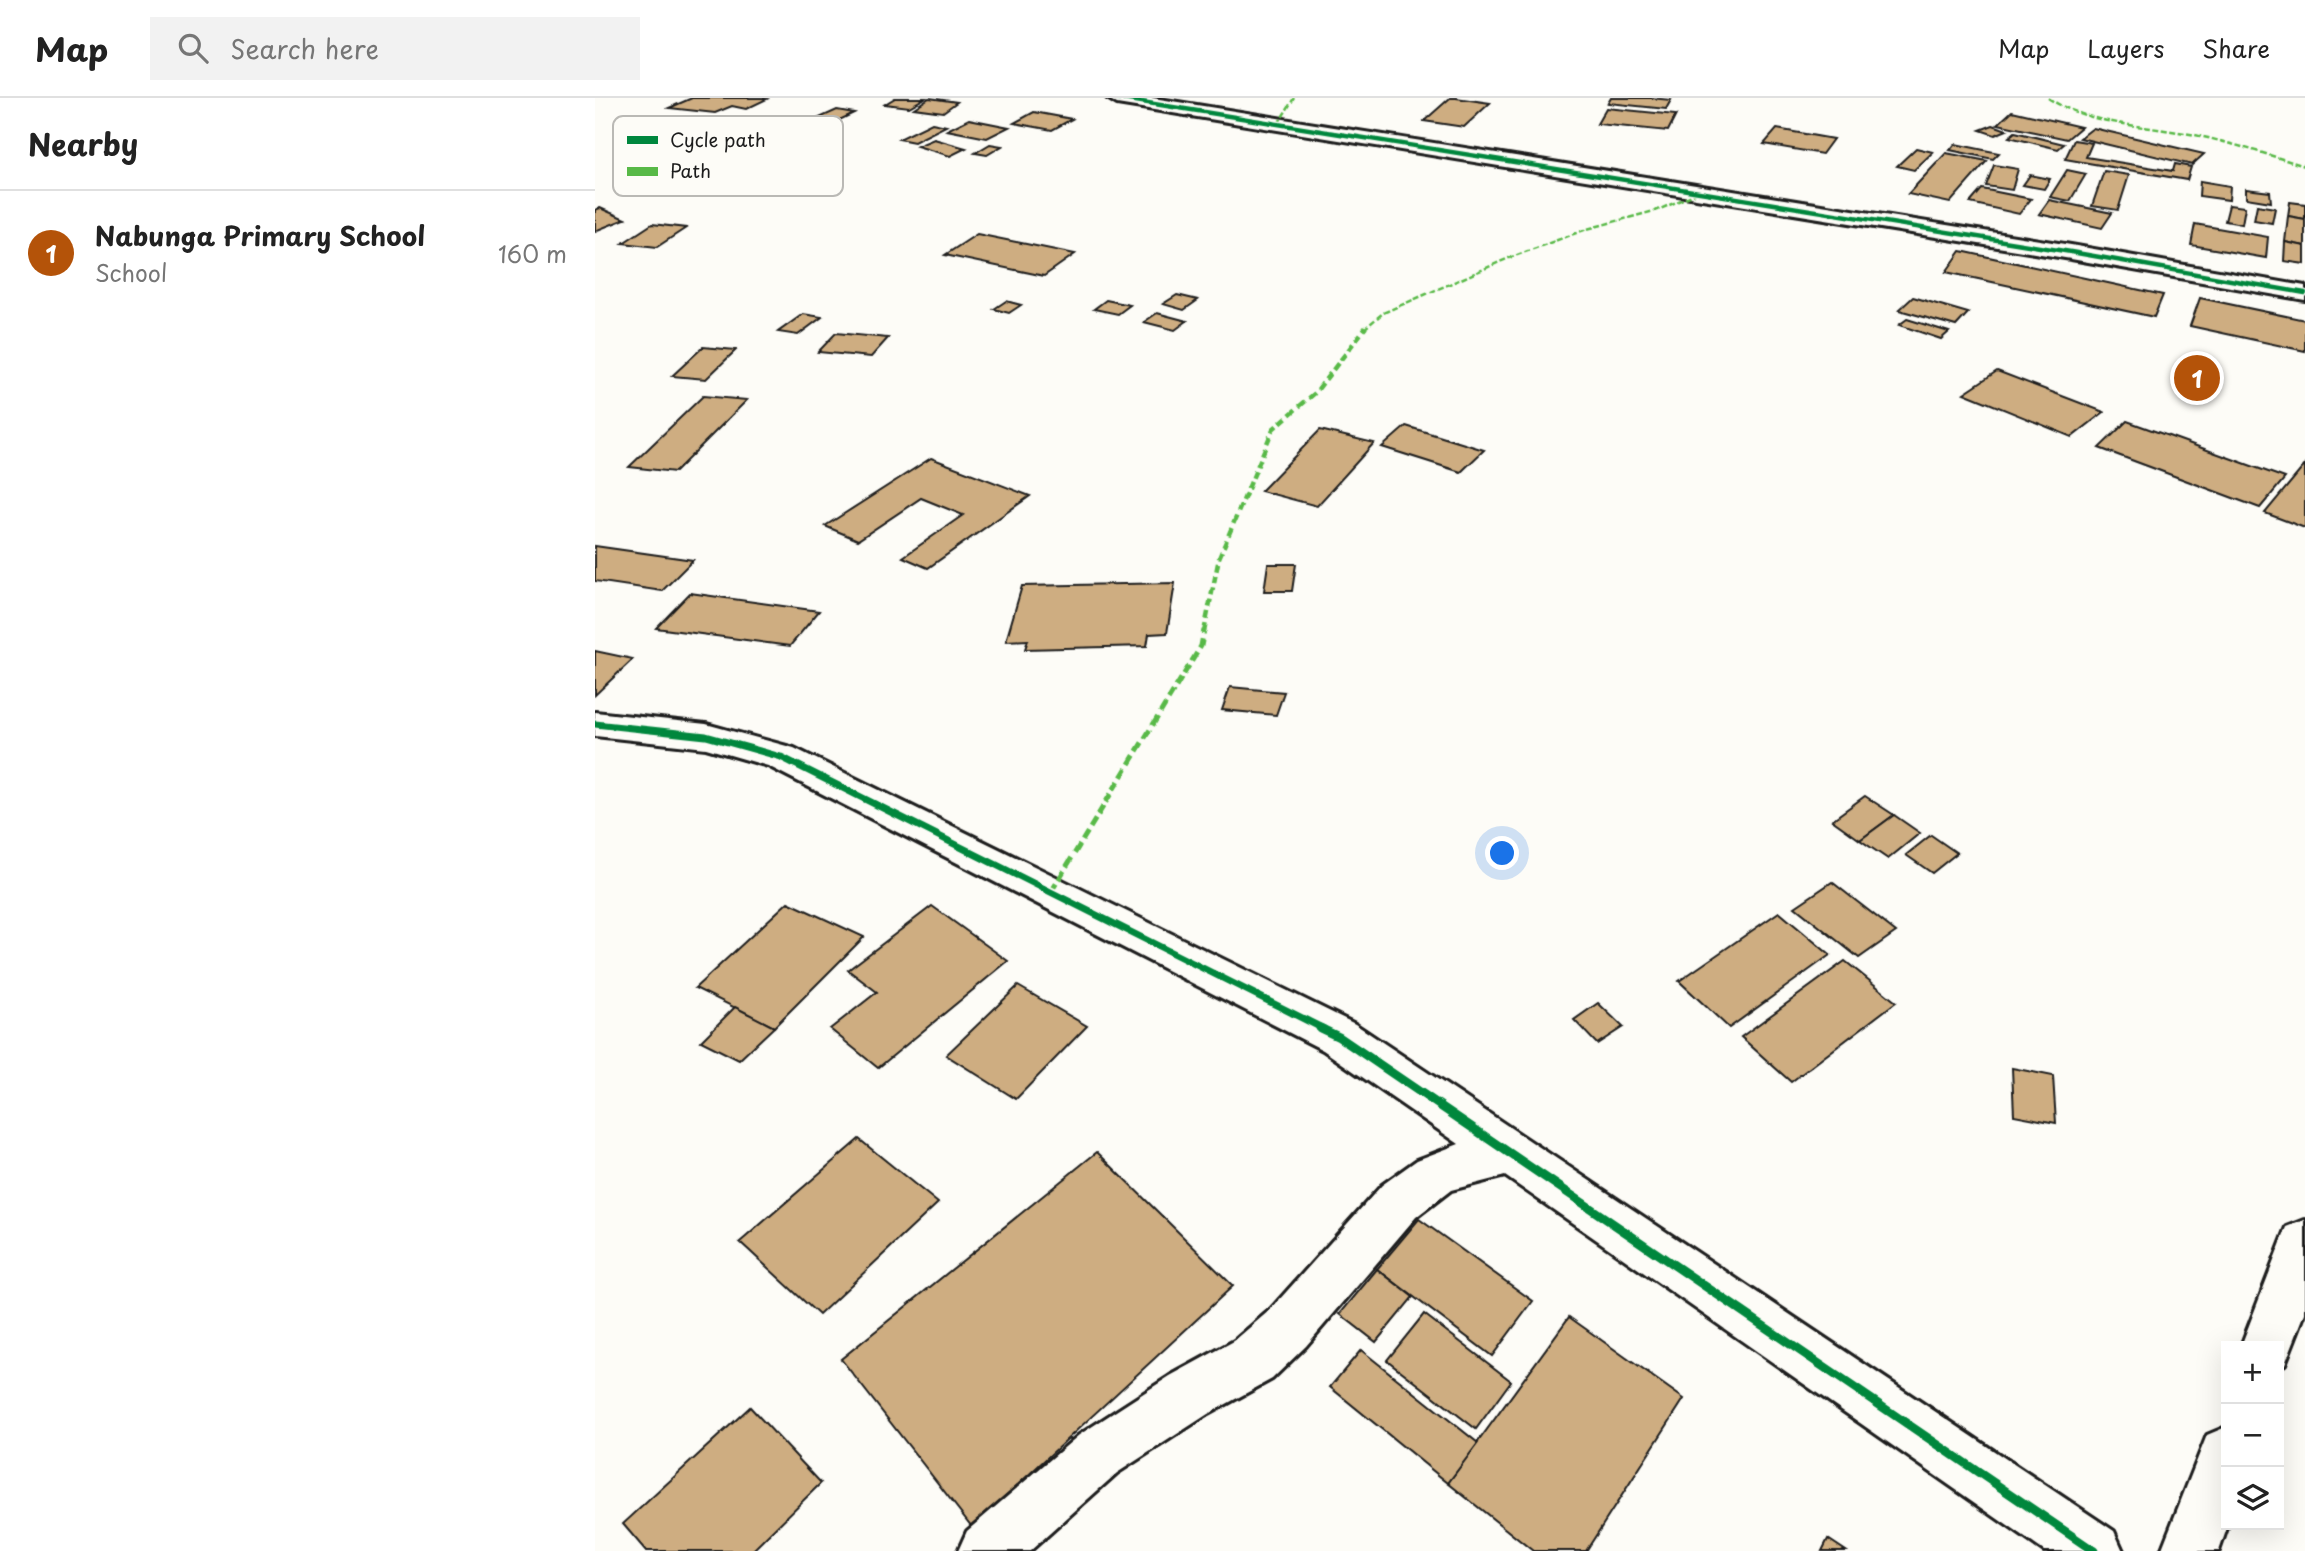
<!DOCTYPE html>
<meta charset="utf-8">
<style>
body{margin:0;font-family:"Playpen Sans",sans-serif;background:#f2f2f2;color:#222}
.controls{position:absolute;right:21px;bottom:21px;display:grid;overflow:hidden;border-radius:0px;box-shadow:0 7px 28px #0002}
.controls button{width:63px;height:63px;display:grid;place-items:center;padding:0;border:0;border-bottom:2px solid #e0e0e0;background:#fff;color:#222;font:35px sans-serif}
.you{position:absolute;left:908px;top:756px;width:24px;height:24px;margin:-18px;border:5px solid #fff;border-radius:50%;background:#1a73e8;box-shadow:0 0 0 10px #1a73e833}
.badge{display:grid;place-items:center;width:46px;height:46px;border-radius:50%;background:#b45309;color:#fff;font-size:23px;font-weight:700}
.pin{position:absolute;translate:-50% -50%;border:4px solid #fff;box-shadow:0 2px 7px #0006}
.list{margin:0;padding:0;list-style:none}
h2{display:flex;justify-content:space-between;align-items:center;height:91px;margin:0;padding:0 28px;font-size:30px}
h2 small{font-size:23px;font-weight:400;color:#767676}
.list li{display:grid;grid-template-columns:46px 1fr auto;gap:21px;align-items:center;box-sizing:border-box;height:126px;padding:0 28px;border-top:2px solid #e0e0e0}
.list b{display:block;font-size:26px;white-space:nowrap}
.list p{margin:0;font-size:23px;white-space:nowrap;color:#767676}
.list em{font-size:23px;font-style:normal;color:#767676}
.icon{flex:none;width:38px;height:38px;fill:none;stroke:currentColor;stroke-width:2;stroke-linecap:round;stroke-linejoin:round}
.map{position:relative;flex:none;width:1710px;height:1453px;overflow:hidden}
header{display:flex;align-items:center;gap:42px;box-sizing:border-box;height:98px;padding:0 35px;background:#fff;border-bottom:2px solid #e0e0e0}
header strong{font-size:33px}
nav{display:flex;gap:38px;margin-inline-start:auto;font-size:24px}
.search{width:490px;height:63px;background:#f2f2f2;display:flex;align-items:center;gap:18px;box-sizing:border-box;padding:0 24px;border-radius:0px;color:#767676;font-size:26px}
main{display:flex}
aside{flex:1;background:#fff}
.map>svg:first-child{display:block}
.building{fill:#cead81;stroke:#1c1c1c;stroke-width:2}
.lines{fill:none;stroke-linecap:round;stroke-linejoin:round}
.minor-casing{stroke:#1c1c1c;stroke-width:6}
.trunk-casing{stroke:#1c1c1c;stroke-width:6}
.minor{fill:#fdfcf7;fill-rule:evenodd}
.trunk{fill:#fdfcf7;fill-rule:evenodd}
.quiet-far2{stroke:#58b947;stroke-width:2.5;stroke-dasharray:6 2.5;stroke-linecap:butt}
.quiet-far1{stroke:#58b947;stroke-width:4.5;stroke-dasharray:8 4.5;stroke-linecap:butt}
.quiet{stroke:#58b947;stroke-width:5;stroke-dasharray:10 5;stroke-linecap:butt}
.cycleway-far2-casing{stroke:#fdfcf7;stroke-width:7}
.cycleway-far1-casing{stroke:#fdfcf7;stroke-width:11}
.cycleway-casing{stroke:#fdfcf7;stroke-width:13}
.cycleway-far2{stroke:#00873e;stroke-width:4.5}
.cycleway-far1{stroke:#00873e;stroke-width:7}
.cycleway{stroke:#00873e;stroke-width:9}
.key{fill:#fdfcf7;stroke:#bab9b5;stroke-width:2}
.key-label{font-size:19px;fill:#1c1c1c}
</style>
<header>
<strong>Map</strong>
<div class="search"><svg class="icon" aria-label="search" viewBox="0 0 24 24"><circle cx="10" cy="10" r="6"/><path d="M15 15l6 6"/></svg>Search here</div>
<nav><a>Map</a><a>Layers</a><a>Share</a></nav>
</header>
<main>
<aside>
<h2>Nearby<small></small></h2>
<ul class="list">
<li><span class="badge">1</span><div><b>Nabunga Primary School</b><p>School</p></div><em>160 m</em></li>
</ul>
</aside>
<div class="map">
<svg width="1710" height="1453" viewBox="0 0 1710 1453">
<rect width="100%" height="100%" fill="#fdfcf7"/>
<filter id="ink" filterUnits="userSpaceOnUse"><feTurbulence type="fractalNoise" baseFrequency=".0143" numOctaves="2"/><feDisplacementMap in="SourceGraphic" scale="14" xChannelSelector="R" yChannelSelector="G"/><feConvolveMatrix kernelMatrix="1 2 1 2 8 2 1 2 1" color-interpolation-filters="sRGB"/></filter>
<g filter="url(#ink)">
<!-- building -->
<g class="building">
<polygon points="97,0 167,0 172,1 151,11 137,8 120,15 74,10"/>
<polygon points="300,0 330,0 314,9 290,6"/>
<polygon points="334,0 362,4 348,14 319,10"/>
<polygon points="855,0 861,0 895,5 869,29 829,23"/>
<polygon points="1016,0 1056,0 1076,2 1071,11 1013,5"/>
<polygon points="1011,10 1081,17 1073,33 1002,26"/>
<polygon points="242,12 259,15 226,31 209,27"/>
<polygon points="1417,13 1486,29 1472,41 1403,26"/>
<polygon points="439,14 477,21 457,32 419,25"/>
<polygon points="374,21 414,29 392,40 352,32"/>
<polygon points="337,25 351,28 319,44 304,41"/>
<polygon points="1398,27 1412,32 1400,37 1385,32"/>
<polygon points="1498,30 1609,56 1597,67 1485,40"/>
<polygon points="1182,31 1238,41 1227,56 1169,46"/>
<polygon points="1420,34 1469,46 1463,51 1414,39"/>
<polygon points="339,41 371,50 355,58 322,48"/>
<polygon points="1479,42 1497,45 1491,59 1578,73 1580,66 1596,69 1592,82 1470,61"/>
<polygon points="395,46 407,48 392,57 380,55"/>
<polygon points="1360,46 1404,55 1398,61 1355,52"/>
<polygon points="1321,50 1338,54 1319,72 1302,68"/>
<polygon points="1351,55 1392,63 1355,105 1313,96"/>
<polygon points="1399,67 1423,71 1417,92 1391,88"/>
<polygon points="1472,72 1491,76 1475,103 1455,99"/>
<polygon points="1509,73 1534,77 1523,112 1497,108"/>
<polygon points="1435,77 1455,81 1449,91 1428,87"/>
<polygon points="1605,83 1635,88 1634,102 1604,98"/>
<polygon points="1387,91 1436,101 1424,116 1375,105"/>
<polygon points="1651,91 1675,94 1676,104 1651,100"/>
<polygon points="1454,102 1517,115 1507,130 1444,116"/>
<polygon points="1695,104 1710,106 1710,121 1693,118"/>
<polygon points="1634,107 1650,109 1647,126 1630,123"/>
<polygon points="1662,107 1680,110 1677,125 1659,122"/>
<polygon points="5,110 30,121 0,133 0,112"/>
<polygon points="1693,118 1710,121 1710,148 1690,144"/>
<polygon points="57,126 91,130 62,149 28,145"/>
<polygon points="1600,126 1673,139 1671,160 1596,147"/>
<polygon points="382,136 480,156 449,178 350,157"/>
<polygon points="1690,144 1710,148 1710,166 1689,163"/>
<polygon points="1366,153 1568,197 1559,219 1351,174"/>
<polygon points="582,197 603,202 589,212 568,206"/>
<polygon points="1318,199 1373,215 1361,228 1304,212"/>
<polygon points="1605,200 1710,222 1710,253 1595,228"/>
<polygon points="511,202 535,207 523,216 499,211"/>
<polygon points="411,203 426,207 414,215 399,211"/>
<polygon points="562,215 592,223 580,232 549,224"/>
<polygon points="208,216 227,219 203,237 183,234"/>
<polygon points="1312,221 1354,234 1346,241 1304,227"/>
<polygon points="241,235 293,240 276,259 223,254"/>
<polygon points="108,249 141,252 111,281 77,278"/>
<polygon points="1402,273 1509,314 1477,339 1369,295"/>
<polygon points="108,298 152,302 80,374 34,369"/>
<polygon points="1532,323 1690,380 1665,410 1504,350"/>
<polygon points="811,328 889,352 866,374 787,349"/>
<polygon points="725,332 779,345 722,408 666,393"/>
<polygon points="336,360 435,398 333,470 308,459 368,417 326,400 263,442 230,428"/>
<polygon points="1710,367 1710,430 1670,415"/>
<polygon points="0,448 98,462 67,493 0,483"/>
<polygon points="673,466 701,466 697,493 669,493"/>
<polygon points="580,485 572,535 554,536 552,548 430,551 433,542 411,543 427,488"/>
<polygon points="95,495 224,513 195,548 61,530"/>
<polygon points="0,553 38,561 0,597"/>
<polygon points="635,589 689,594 681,617 627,612"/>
<polygon points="1270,698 1299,717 1265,742 1237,722"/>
<polygon points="1299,717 1325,735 1293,761 1265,742"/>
<polygon points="1336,737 1362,755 1337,775 1311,757"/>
<polygon points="1237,784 1301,834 1264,860 1200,809"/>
<polygon points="193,804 269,839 179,929 100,890"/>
<polygon points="337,808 413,863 283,970 235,931 282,894 253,872"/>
<polygon points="1184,814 1235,857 1134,930 1084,883"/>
<polygon points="1250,863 1301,904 1196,984 1146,939"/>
<polygon points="423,888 492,928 421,1001 351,957"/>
<polygon points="1003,905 1028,929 1002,946 979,922"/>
<polygon points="140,909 179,929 144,962 106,943"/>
<polygon points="1417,970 1458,978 1461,1025 1419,1017"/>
<polygon points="264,1041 343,1105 224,1217 145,1144"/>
<polygon points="502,1054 638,1188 377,1429 246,1261"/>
<polygon points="824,1121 938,1203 897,1258 782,1171"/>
<polygon points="782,1171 818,1199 781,1244 745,1216"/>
<polygon points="829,1216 916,1283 881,1331 792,1262"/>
<polygon points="974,1219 1089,1301 991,1453 938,1453 853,1385"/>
<polygon points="766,1252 883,1345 853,1385 735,1289"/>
<polygon points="155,1309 226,1385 157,1453 51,1453 28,1426"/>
<polygon points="1233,1441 1251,1453 1227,1453"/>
</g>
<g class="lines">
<defs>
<g id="minor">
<polygon points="512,0 558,0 1476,147 1710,188 1710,202 1476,161 522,6"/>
<polygon points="0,614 111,626 199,650 760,926 1519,1433 1528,1453 1449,1453 910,1078 856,1092 821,1119 711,1248 677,1281 613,1316 522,1375 435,1453 363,1453 372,1433 484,1337 575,1278 639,1243 675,1212 787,1087 822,1062 864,1046 728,952 173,668 111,650 0,638"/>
</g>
<g id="trunk">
<polygon points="1710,1122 1710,1215 1690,1266 1684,1269 1684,1248 1646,1248 1692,1129"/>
<polygon points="1631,1329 1633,1427 1624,1453 1566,1453 1612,1337"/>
</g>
</defs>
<!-- minor casing -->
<use href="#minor" class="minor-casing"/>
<!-- trunk casing -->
<use href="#trunk" class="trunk-casing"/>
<!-- minor -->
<use href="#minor" class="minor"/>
<!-- trunk -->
<use href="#trunk" class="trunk"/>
<!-- quiet-far2 -->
<g class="quiet-far2">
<path d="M1453 0C1496 28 1551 27 1600 37 1637 45 1674 57 1710 68"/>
<polyline points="683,26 699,0"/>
<polyline points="769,231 788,215 914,160 992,131 1063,112 1104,94"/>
</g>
<!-- quiet-far1 -->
<polyline class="quiet-far1" points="609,534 624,460 678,331 720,295 771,229"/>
<!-- quiet -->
<polyline class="quiet" points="456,794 606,548 609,532"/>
<defs>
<polyline id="cycleway-far2" points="522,0 1476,154 1710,195"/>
<polyline id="cycleway-far1" points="0,626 111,638 186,659 729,931"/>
<polyline id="cycleway" points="725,930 744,939 1499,1453"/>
</defs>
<!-- cycleway-far2 casing -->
<use href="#cycleway-far2" class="cycleway-far2-casing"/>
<!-- cycleway-far1 casing -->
<use href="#cycleway-far1" class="cycleway-far1-casing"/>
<!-- cycleway casing -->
<use href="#cycleway" class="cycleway-casing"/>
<!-- cycleway-far2 -->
<use href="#cycleway-far2" class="cycleway-far2"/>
<!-- cycleway-far1 -->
<use href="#cycleway-far1" class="cycleway-far1"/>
<!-- cycleway -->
<use href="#cycleway" class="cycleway"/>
</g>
</g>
<!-- legend -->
<rect x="18" y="18" width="230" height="80" rx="10" class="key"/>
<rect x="32" y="38" width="31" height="8" fill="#00873e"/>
<rect x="32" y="69" width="31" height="9" fill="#58b947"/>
<g class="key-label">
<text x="75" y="49">Cycle path</text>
<text x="75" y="80">Path</text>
</g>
</svg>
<div class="controls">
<button>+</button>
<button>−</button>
<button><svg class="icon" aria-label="layers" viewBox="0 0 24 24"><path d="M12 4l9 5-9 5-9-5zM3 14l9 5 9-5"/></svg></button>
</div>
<div class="you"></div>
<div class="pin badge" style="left:1602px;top:280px">1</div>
</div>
</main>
